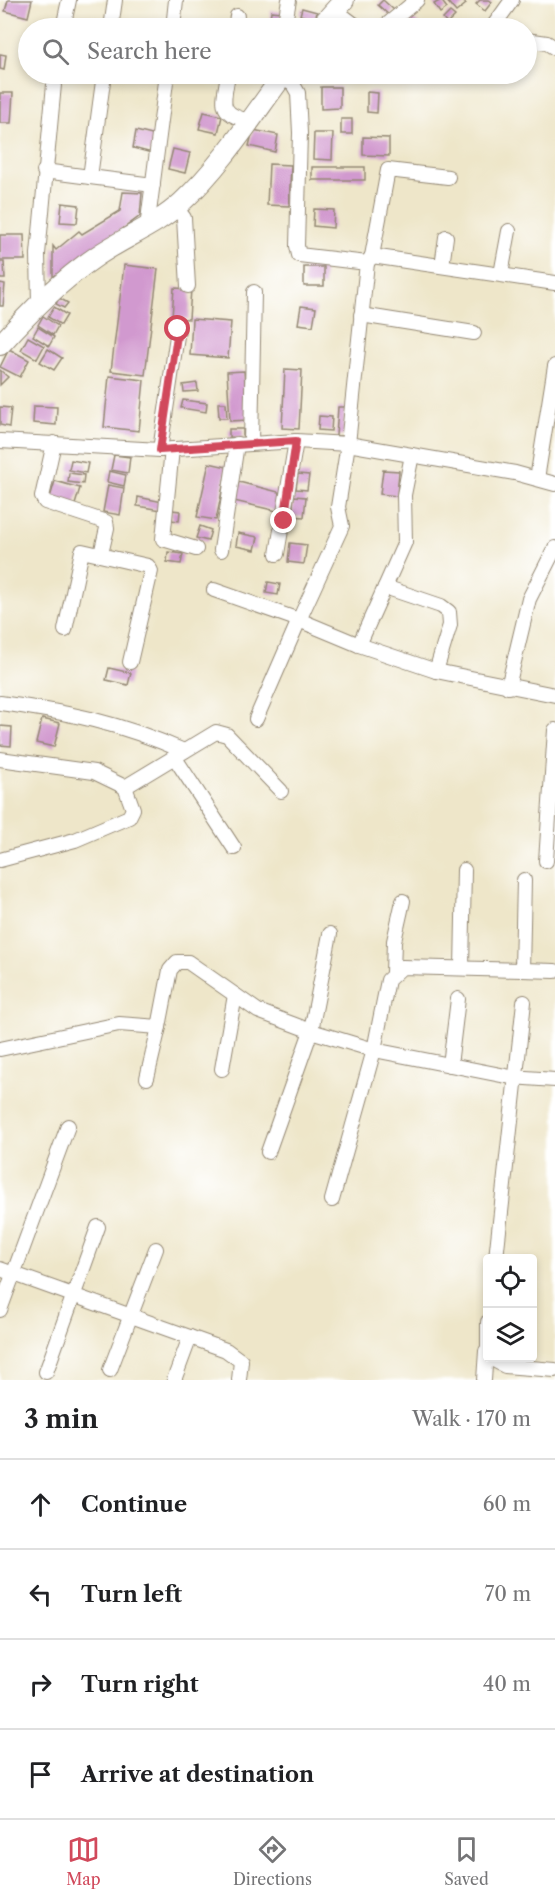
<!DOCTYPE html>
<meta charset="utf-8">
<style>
body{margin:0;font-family:"Libre Caslon Text",serif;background:#f6f6f6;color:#202124}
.controls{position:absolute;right:18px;bottom:18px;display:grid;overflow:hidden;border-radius:6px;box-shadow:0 3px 9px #0003}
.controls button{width:54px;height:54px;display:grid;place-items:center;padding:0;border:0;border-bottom:2px solid #e0e0e0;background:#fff;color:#202124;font:30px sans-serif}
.stop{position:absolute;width:18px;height:18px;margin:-14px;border:4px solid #d1495b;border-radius:50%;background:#fff}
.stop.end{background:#d1495b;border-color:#fff;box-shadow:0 2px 6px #0008}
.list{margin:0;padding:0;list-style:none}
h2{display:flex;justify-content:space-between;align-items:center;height:78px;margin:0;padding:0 24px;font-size:26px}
h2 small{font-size:20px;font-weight:400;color:#757577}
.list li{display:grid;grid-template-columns:39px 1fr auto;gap:18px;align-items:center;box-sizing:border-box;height:90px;padding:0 24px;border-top:2px solid #e0e0e0}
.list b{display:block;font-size:22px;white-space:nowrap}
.list em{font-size:20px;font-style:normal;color:#757577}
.icon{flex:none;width:33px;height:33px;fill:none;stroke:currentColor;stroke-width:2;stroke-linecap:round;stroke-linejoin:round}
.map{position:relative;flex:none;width:555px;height:1380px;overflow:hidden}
.search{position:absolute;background:#fff;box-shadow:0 3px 9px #0003;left:18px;right:18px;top:18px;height:66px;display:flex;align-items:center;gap:15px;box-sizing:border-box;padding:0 21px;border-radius:33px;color:#757577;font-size:22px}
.sheet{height:438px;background:#fff}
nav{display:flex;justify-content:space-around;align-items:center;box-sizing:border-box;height:84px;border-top:2px solid #e0e0e0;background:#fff;font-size:16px;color:#757577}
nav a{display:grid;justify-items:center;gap:3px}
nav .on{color:#d1495b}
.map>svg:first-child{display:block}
.building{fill:#d199cf}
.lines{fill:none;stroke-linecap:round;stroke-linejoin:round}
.street-casing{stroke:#948874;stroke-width:16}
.secondary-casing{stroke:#948874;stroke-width:22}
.street{stroke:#fff;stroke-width:14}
.secondary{stroke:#fff;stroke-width:20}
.route{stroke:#d1495b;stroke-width:8}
</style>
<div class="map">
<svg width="555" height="1380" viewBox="0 0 555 1380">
<rect width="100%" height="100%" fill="#fff"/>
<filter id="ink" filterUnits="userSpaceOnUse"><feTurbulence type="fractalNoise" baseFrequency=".0167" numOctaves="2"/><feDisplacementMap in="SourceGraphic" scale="12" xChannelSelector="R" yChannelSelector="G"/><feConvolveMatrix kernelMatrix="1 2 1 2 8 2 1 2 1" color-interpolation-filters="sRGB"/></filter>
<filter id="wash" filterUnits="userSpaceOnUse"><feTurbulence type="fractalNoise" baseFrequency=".008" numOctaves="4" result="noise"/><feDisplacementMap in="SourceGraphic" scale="24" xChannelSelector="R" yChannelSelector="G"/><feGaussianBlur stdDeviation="1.35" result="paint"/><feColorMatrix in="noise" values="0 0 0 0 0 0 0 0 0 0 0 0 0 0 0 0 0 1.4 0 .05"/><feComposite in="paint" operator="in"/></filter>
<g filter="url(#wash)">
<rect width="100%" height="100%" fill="#eee6c9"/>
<g id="blocks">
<!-- building -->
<g class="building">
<polygon points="8,0 32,0 28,17 5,11"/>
<polygon points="383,0 394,10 389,15 378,5"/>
<polygon points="441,0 447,8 440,13 434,4"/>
<polygon points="446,0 462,0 466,4 456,12"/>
<polygon points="480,0 489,0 492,2 485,11 476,4"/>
<polygon points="302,8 317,12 315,20 300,15"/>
<polygon points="271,11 281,12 280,25 269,24"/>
<polygon points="450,12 455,16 447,24 443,19"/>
<polygon points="412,19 424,28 405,28"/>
<polygon points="0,54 6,55 4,70 0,69"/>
<polygon points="321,87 340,87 340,108 321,109"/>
<polygon points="367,92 378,93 377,113 367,112"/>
<polygon points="0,93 13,93 11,123 0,123"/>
<polygon points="204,112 222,116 218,133 199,129"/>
<rect x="341" y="119" width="11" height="15"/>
<polygon points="253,130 278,135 275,152 249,146"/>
<polygon points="136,131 156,136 152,153 133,148"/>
<polygon points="314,133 333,133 332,160 313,159"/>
<polygon points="363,137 389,138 389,156 363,155"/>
<polygon points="173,149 190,153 185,173 168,169"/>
<polygon points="269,164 291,165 289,206 267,205"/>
<rect x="312" y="167" width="53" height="13"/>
<polygon points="123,192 142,193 140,216 61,275 53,277 53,246 56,250 79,231 82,234 120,211"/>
<polygon points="62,203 79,205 77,223 60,222"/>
<polygon points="314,209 334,210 333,228 313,226"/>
<polygon points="0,235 24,235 25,260 0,260"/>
<polygon points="0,262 4,262 5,279 0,279"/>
<polygon points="124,265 158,269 145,375 111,371"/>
<rect x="304" y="267" width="20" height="19"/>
<polygon points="0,283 5,284 3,306 0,306"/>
<polygon points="174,288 191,289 189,319 172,318"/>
<polygon points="59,298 68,303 64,308 56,304"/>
<polygon points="301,306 316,308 313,326 298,324"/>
<polygon points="54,307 67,315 61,325 48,317"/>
<polygon points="43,316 58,326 53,335 38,325"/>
<polygon points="192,319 231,322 228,358 190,355"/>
<polygon points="38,327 54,337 49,346 33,336"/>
<polygon points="28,337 44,346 37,359 21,350"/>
<polygon points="9,349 29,360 20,377 0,367"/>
<polygon points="48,349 62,358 54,370 40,362"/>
<polygon points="285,369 302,370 299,429 282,428"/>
<polygon points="0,370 8,377 0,385"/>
<polygon points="244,371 248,420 230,421 227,372"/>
<polygon points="109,376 144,380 139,431 104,427"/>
<polygon points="197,383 198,391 184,392 183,385"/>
<polygon points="183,400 207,403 206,412 181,408"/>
<polygon points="218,403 226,403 227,418 219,418"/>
<polygon points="34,406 57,407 56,425 33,423"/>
<polygon points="0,407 11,408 9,427 0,425"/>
<polygon points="338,407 345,407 344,436 336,436"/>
<polygon points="319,416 332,417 331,431 318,430"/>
<polygon points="229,429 243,429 243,438 229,437"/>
<polygon points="114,455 130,457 128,473 111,470"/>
<polygon points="71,460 88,463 86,473 69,470"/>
<polygon points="209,463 227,467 216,520 197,517"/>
<polygon points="383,470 399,471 397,496 380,494"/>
<polygon points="109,471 126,475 124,486 107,482"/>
<polygon points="69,473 84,475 83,484 68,482"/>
<polygon points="298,474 309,475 307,490 296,489"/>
<polygon points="55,481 80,488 74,508 49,501"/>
<polygon points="239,482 286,494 281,512 234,501"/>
<polygon points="108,485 124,488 120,515 103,512"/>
<polygon points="294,496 306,497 304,517 292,516"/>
<polygon points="138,497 163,502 161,510 137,506"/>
<polygon points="172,510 180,511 179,521 171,520"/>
<polygon points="200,526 211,530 208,541 196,538"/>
<polygon points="238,533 258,537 255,550 236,546"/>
<polygon points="290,543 307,545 304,564 288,562"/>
<polygon points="168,552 183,554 181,564 167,562"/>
<polygon points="268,582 280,584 278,595 266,593"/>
<polygon points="109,668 131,673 128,685 106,680"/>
<polygon points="42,719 60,723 54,747 36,743"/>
<polygon points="0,726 12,727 11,746 0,745"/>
</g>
</g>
</g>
<g filter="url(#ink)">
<use href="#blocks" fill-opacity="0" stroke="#948874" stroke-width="1.5"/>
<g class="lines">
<defs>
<g id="street">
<polyline points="335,10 359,28"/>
<polyline points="63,28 69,0"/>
<polyline points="111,28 115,0"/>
<polyline points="173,28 176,0"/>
<polyline points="235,28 237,16"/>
<polyline points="284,28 289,0"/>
<polyline points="383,28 417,0"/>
<polyline points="492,28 512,0"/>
<polyline points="526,40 547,43 555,48"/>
<polyline points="104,74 90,177 153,185"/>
<path d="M228 74C224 102 216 113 249 121"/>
<polyline points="44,171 90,177"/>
<polyline points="176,207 184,218 188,286"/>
<polyline points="147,228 167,74"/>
<polyline points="372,256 388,170 448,177"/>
<polyline points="367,263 372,256 555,283"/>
<polyline points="442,266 446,237"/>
<polyline points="501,274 509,231"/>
<polyline points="39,303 38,254 55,74"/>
<polyline points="361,315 474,333"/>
<polyline points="0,441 160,450 296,441 348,444 515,473 555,484"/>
<polyline points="54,443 42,497 45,502 106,522 107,528 101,554"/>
<polyline points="251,443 254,292"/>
<polyline points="172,449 163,539 196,549"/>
<polyline points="160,450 178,329"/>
<polyline points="537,479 555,366"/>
<polyline points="221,550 237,444"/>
<polyline points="277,554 296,441"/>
<polyline points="385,587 405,542 404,495 412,455"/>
<polyline points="214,590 299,620 342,526 338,507 348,444 367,263 299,255 297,246 300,133 298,93 287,74"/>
<polyline points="65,630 82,551 148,566 151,571 130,662"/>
<polyline points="359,645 385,587 441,606 449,612 450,625 436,671"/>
<polyline points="508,687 529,599 555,548"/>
<path d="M0 703C68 712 120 723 184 751"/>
<polyline points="256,719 299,620 359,645 436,671 555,695"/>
<polyline points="175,758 234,848"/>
<polyline points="0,759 94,772 125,787 133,809 129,817 75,840 0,860"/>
<polyline points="125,787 216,732 227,735 281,791"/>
<polyline points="546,861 555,730"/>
<polyline points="462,968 464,870"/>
<polyline points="522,970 555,971"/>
<polyline points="393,973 394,941 403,901"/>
<polyline points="0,1049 119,1024 159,1027 170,970 177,962 188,962 258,1011 311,1031 374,1050 511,1077 555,1080"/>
<polyline points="450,1065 458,999"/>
<polyline points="222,1069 235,995"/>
<polyline points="147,1078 159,1027"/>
<polyline points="268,1152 311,1031 330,934"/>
<polyline points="332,1200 374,1050 388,980 402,967 522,970 524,880"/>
<polyline points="496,1258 524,1002"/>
<polyline points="0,1269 226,1350 241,1361 239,1380"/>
<polyline points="0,1310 68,1126"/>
<polyline points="488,1322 488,1353"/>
<polyline points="490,1358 505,1366 555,1370"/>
<polyline points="110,1370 156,1249"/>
<polyline points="46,1372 98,1227"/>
<polyline points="174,1380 190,1337"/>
<polyline points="484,1380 486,1351"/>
</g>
<g id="secondary">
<polyline points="319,28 344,0"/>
<path d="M0 345C30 312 60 281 97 256 125 237 157 225 182 202 222 165 252 117 284 74"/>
</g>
</defs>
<!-- street casing -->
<use href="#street" class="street-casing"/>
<!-- secondary casing -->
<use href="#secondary" class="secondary-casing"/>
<!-- street -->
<use href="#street" class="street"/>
<!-- secondary -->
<use href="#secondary" class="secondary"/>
</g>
</g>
<g class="lines" filter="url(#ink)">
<!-- route -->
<polyline class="route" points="178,329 160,450 296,441 284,521"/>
</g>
</svg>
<div class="controls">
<button><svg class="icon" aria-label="locate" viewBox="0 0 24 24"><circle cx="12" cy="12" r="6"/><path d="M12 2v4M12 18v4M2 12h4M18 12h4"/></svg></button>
<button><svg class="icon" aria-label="layers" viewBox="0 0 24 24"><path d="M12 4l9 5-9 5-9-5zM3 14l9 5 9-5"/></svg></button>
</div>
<div class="stop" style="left:178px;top:329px"></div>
<div class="stop end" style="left:284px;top:521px"></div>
<div class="search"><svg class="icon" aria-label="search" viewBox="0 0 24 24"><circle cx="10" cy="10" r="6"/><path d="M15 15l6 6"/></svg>Search here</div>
</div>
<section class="sheet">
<h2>3 min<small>Walk · 170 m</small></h2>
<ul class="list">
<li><svg class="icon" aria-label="ahead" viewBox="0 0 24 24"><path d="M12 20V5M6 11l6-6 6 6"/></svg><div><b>Continue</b></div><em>60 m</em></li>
<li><svg class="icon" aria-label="left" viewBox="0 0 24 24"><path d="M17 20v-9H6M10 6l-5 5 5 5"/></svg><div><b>Turn left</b></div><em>70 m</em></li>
<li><svg class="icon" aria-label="right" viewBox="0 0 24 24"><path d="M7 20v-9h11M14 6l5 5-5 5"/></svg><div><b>Turn right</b></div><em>40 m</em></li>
<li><svg class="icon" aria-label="arrive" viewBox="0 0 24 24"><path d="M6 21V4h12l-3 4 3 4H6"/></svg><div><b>Arrive at destination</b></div></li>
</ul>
</section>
<nav>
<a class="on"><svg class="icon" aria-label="map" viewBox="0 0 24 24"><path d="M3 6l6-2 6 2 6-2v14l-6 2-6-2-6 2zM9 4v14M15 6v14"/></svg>Map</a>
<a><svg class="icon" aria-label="directions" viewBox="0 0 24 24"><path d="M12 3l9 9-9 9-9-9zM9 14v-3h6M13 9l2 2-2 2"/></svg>Directions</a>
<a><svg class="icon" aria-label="saved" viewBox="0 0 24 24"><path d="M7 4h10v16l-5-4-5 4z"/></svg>Saved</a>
</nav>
